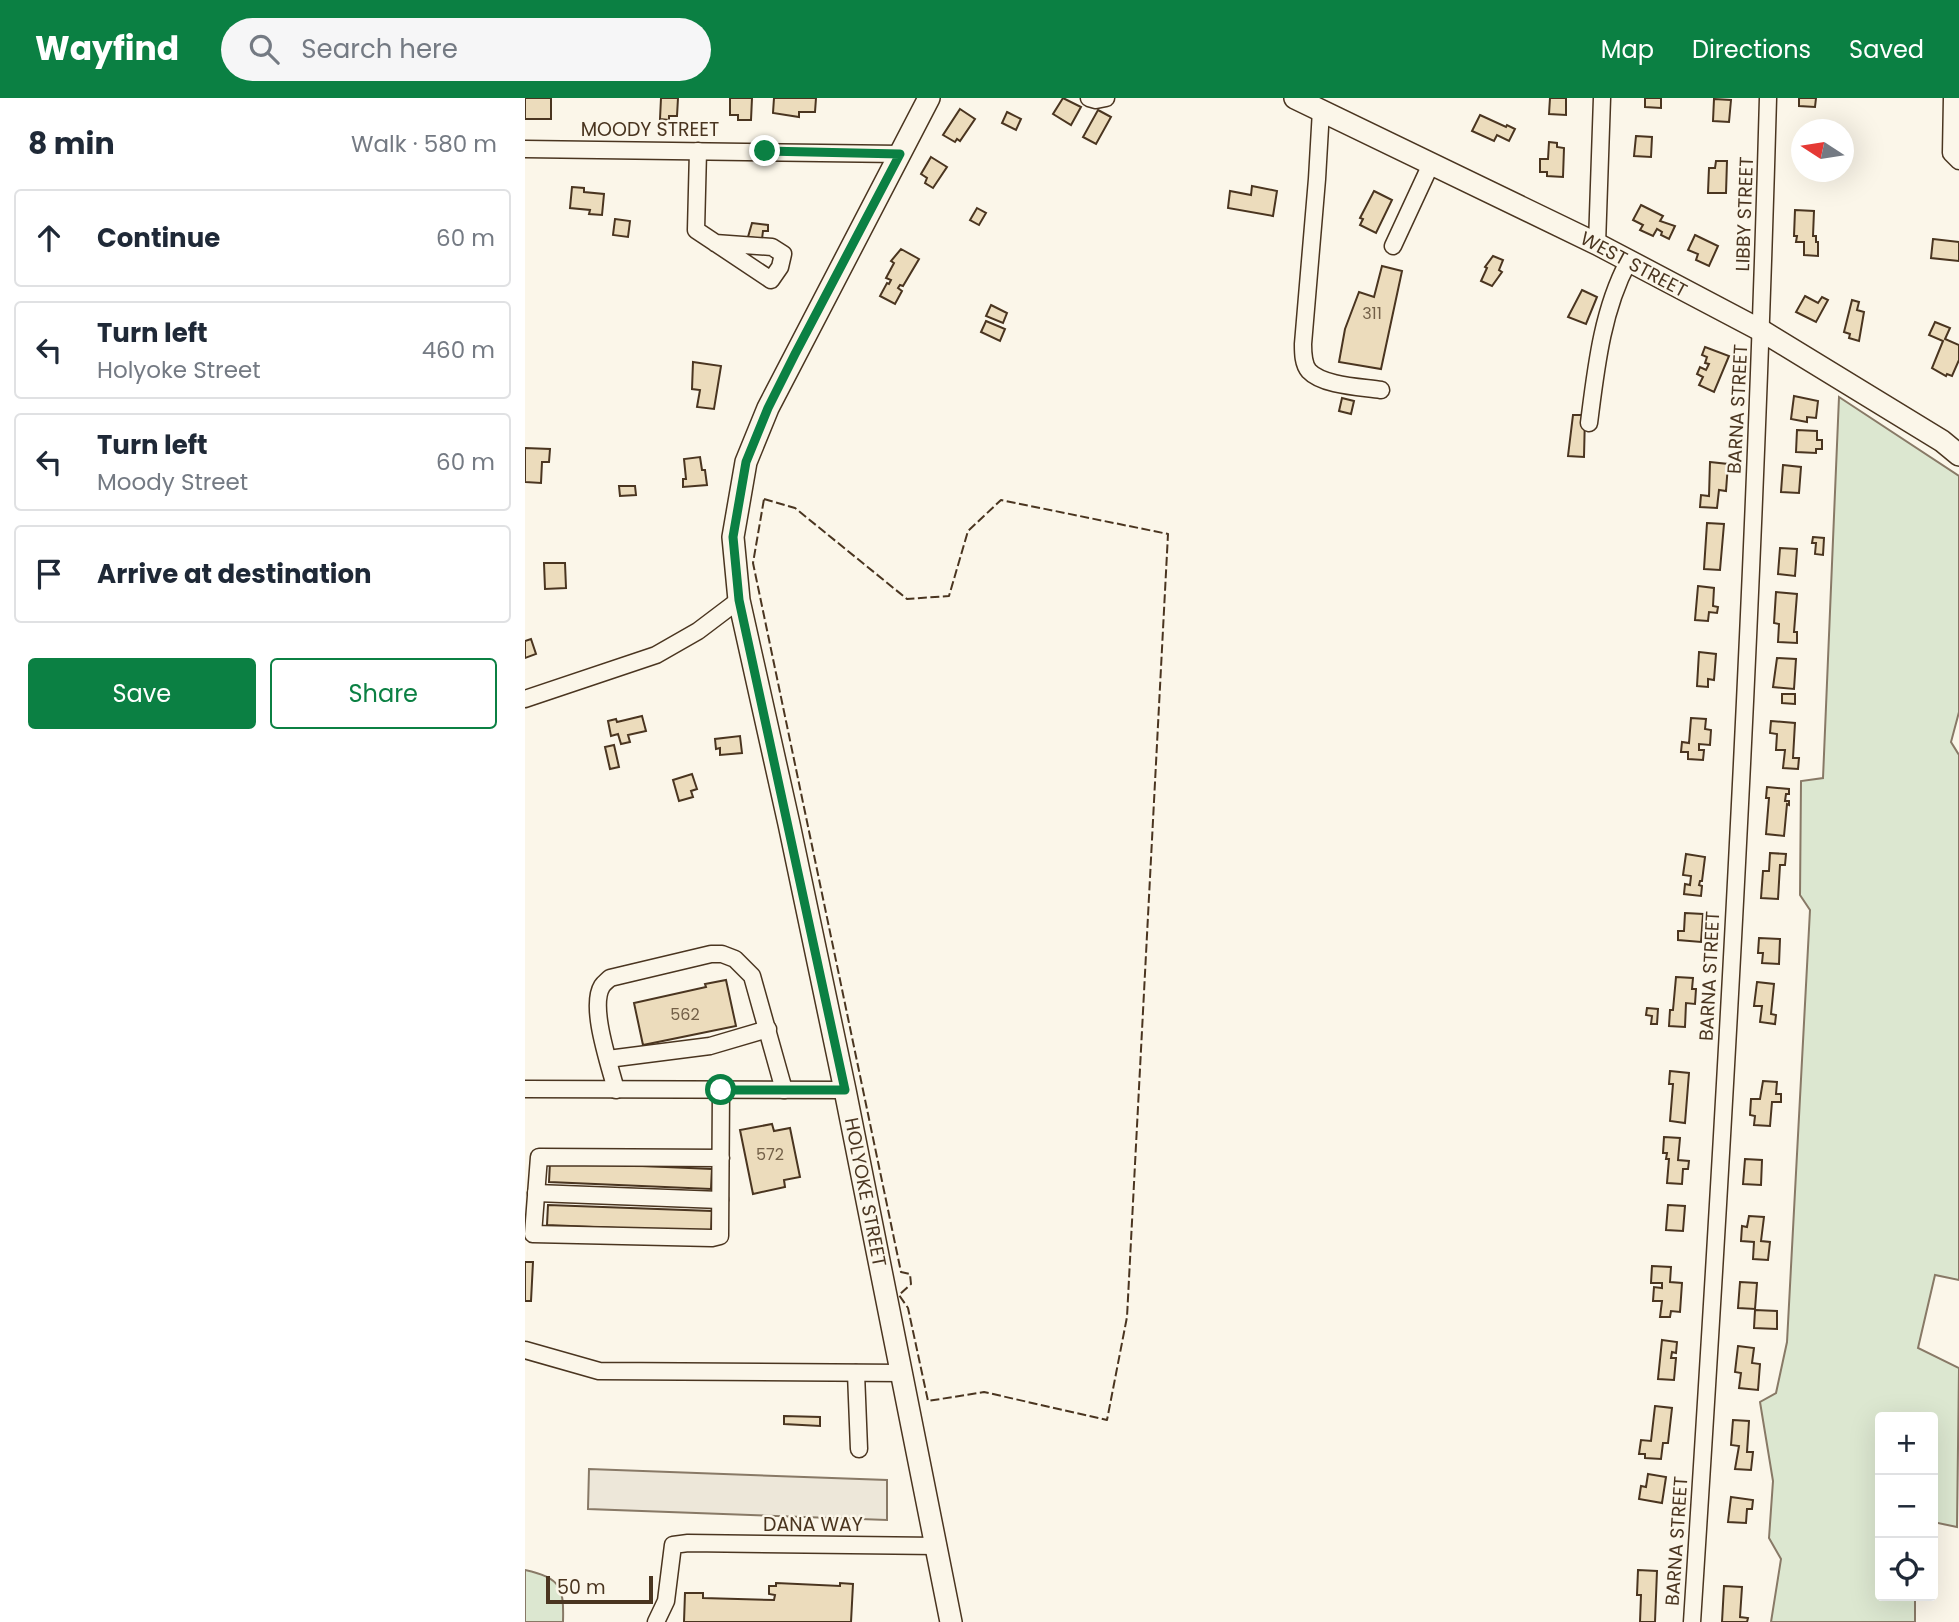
<!DOCTYPE html>
<meta charset="utf-8">
<style>
body{margin:0;font-family:Poppins,sans-serif;background:#f6f6f7;color:#1f2937}
.controls{position:absolute;right:21px;bottom:21px;display:grid;overflow:hidden;border-radius:7px;box-shadow:0 7px 28px #0002}
.controls button{width:63px;height:63px;display:grid;place-items:center;padding:0;border:0;border-bottom:2px solid #e0e1e3;background:#fff;color:#1f2937;font:35px sans-serif}
.compass{position:absolute;left:1266px;top:21px;width:63px;height:63px;border-radius:50%;background:#fff;box-shadow:0 7px 28px #0002;rotate:282deg}
.scale{position:absolute;left:21px;bottom:18px;width:107px;box-sizing:border-box;padding-left:7px;border:4px solid #4a3520;border-top:0;font-size:19px;line-height:24px;white-space:nowrap;color:#4a3520;-webkit-text-stroke:5px #fbf6e9;paint-order:stroke}
.stop{position:absolute;width:21px;height:21px;margin:-16px;border:5px solid #0b8043;border-radius:50%;background:#fff}
.stop.end{background:#0b8043;border-color:#fff;box-shadow:0 2px 7px #0008}
.list{margin:0;padding:0;list-style:none}
h2{display:flex;justify-content:space-between;align-items:center;height:91px;margin:0;padding:0 28px;font-size:30px}
h2 small{font-size:23px;font-weight:400;color:#747a83}
.list li{display:grid;grid-template-columns:46px 1fr auto;gap:21px;align-items:center;box-sizing:border-box;height:98px;margin:0 14px 14px;padding:0 14px;border:2px solid #e0e1e3;border-radius:7px}
.list b{display:block;font-size:26px;white-space:nowrap}
.list p{margin:0;font-size:23px;white-space:nowrap;color:#747a83}
.list em{font-size:23px;font-style:normal;color:#747a83}
.actions{display:flex;gap:14px;padding:21px 28px}
.actions a{flex:1;padding:16px 0;border:2px solid #0b8043;border-radius:7px;text-align:center;font-size:24px;color:#0b8043}
.actions .main{background:#0b8043;color:#fff}
.icon{flex:none;width:38px;height:38px;fill:none;stroke:currentColor;stroke-width:2;stroke-linecap:round;stroke-linejoin:round}
.map{position:relative;flex:none;width:1434px;height:1524px;overflow:hidden}
header{display:flex;align-items:center;gap:42px;box-sizing:border-box;height:98px;padding:0 35px;background:#0b8043;color:#fff}
header strong{font-size:33px}
nav{display:flex;gap:38px;margin-inline-start:auto;font-size:24px}
.search{width:490px;height:63px;background:#f6f6f7;display:flex;align-items:center;gap:18px;box-sizing:border-box;padding:0 24px;border-radius:38px;color:#747a83;font-size:26px}
main{display:flex}
aside{flex:1;background:#fff}
.map>svg:first-child{display:block}
.green{fill:#dce7d0;stroke:#887966;stroke-width:2}
.parking{fill:#ede7d9;stroke:#887966;stroke-width:2}
.building{fill:#ecdcbc;stroke:#4a3520;stroke-width:2}
.lines{fill:none;stroke-linecap:round;stroke-linejoin:round}
.minor-casing{stroke:#4a3520;stroke-width:19}
.major-casing{stroke:#4a3520;stroke-width:24}
.minor{stroke:#fbf6e9;stroke-width:16}
.major{stroke:#fbf6e9;stroke-width:21}
.fence{stroke:#4a3520;stroke-width:2;stroke-dasharray:9 3.5;stroke-linecap:butt}
.route{stroke:#0b8043;stroke-width:9}
.labels{text-anchor:middle;stroke-width:5;stroke-linejoin:round;paint-order:stroke}
.number-label{font-size:16px;fill:#725f47}
.street-label{font-size:19px;fill:#4a3520;stroke:#fbf6e9}
</style>
<header>
<strong>Wayfind</strong>
<div class="search"><svg class="icon" aria-label="search" viewBox="0 0 24 24"><circle cx="10" cy="10" r="6"/><path d="M15 15l6 6"/></svg>Search here</div>
<nav><a>Map</a><a>Directions</a><a>Saved</a></nav>
</header>
<main>
<aside>
<h2>8 min<small>Walk · 580 m</small></h2>
<ul class="list">
<li><svg class="icon" aria-label="ahead" viewBox="0 0 24 24"><path d="M12 20V5M6 11l6-6 6 6"/></svg><div><b>Continue</b></div><em>60 m</em></li>
<li><svg class="icon" aria-label="left" viewBox="0 0 24 24"><path d="M17 20v-9H6M10 6l-5 5 5 5"/></svg><div><b>Turn left</b><p>Holyoke Street</p></div><em>460 m</em></li>
<li><svg class="icon" aria-label="left" viewBox="0 0 24 24"><path d="M17 20v-9H6M10 6l-5 5 5 5"/></svg><div><b>Turn left</b><p>Moody Street</p></div><em>60 m</em></li>
<li><svg class="icon" aria-label="arrive" viewBox="0 0 24 24"><path d="M6 21V4h12l-3 4 3 4H6"/></svg><div><b>Arrive at destination</b></div></li>
</ul>
<div class="actions"><a class="main">Save</a><a>Share</a></div>
</aside>
<div class="map">
<svg width="1434" height="1524" viewBox="0 0 1434 1524">
<rect width="100%" height="100%" fill="#fbf6e9"/>
<!-- green -->
<g class="green">
<polygon points="1314,299 1434,378 1434,614 1426,644 1434,657 1434,1182 1410,1177 1393,1250 1434,1270 1432,1429 1408,1424 1408,1319 1355,1319 1355,1498 1390,1498 1390,1524 1246,1524 1256,1461 1244,1440 1248,1383 1235,1304 1251,1295 1262,1244 1285,812 1275,797 1276,683 1298,680"/>
<path d="M0 1472C36 1480 39 1489 38 1524H0Z"/>
</g>
<!-- parking -->
<polygon class="parking" points="64,1371 362,1382 362,1422 63,1411"/>
<!-- building -->
<g class="building">
<rect x="0" y="0" width="26" height="21"/>
<polygon points="136,0 153,0 152,18 144,18 144,22 135,21"/>
<polygon points="205,0 227,0 226,22 213,22 213,17 205,17"/>
<polygon points="249,0 291,0 290,14 274,14 274,19 248,15"/>
<polygon points="538,0 556,9 546,27 528,16"/>
<polygon points="1025,0 1041,0 1041,17 1024,16"/>
<polygon points="1120,0 1136,0 1136,10 1120,9"/>
<polygon points="1274,0 1291,0 1290,9 1274,8"/>
<polygon points="1189,1 1206,2 1204,24 1188,23"/>
<polygon points="435,11 450,21 435,43 432,41 430,44 418,37"/>
<polygon points="573,12 586,19 571,46 558,39"/>
<polygon points="482,14 496,21 491,32 477,25"/>
<polygon points="955,17 981,29 982,27 990,31 984,43 972,37 969,43 947,33"/>
<polygon points="1111,38 1127,39 1126,59 1109,58"/>
<polygon points="1024,44 1032,45 1032,49 1039,50 1038,79 1022,78 1022,74 1015,74 1015,61 1023,61"/>
<polygon points="406,59 422,69 408,90 400,85 402,80 396,76"/>
<polygon points="1191,63 1202,63 1201,95 1183,95 1184,70 1190,70"/>
<polygon points="727,88 752,93 748,118 703,110 705,93 726,97"/>
<polygon points="47,89 59,90 59,94 79,96 77,117 64,116 65,112 45,110"/>
<polygon points="849,93 867,102 851,135 835,127 838,121 835,120"/>
<polygon points="1116,107 1138,118 1135,123 1150,128 1144,141 1136,137 1137,134 1132,131 1128,138 1115,132 1118,127 1108,122"/>
<polygon points="452,110 461,115 454,127 445,122"/>
<polygon points="1270,112 1289,113 1288,138 1291,138 1291,144 1293,144 1293,158 1279,157 1279,144 1271,144 1272,138 1269,138"/>
<polygon points="90,121 105,123 103,139 88,137"/>
<polygon points="227,125 243,127 243,133 238,133 237,141 223,139"/>
<polygon points="1170,137 1193,148 1184,168 1171,162 1173,156 1163,152"/>
<polygon points="1408,141 1434,144 1434,163 1406,160"/>
<polygon points="376,151 394,161 378,188 375,187 373,190 377,193 370,206 355,198 362,185 364,186 366,182 361,180 369,165 366,163"/>
<polygon points="968,158 978,162 974,172 977,174 967,188 956,183 962,170 960,169"/>
<polygon points="857,168 877,173 856,271 814,264 820,231 834,194 849,199"/>
<polygon points="1057,192 1072,199 1061,226 1043,219"/>
<polygon points="1280,198 1293,205 1297,199 1303,202 1291,224 1271,214"/>
<polygon points="1327,202 1334,204 1332,212 1339,214 1334,243 1324,240 1325,236 1319,234"/>
<polygon points="466,207 482,215 478,225 461,218"/>
<polygon points="461,223 480,231 475,243 456,234"/>
<polygon points="1410,224 1425,230 1420,241 1434,247 1434,262 1427,278 1422,276 1421,278 1407,270 1418,243 1404,237"/>
<polygon points="1180,249 1204,258 1189,294 1174,287 1178,279 1172,276 1175,269 1181,272 1184,266 1180,265 1182,259 1177,257"/>
<polygon points="168,264 196,268 189,311 172,309 175,292 167,291"/>
<polygon points="1269,298 1293,303 1291,320 1282,319 1282,324 1266,321"/>
<polygon points="817,300 829,303 826,316 814,313"/>
<polygon points="1048,317 1060,317 1059,359 1043,358"/>
<polygon points="1272,332 1292,333 1292,342 1297,342 1297,351 1291,351 1291,355 1271,354"/>
<polygon points="0,350 25,351 24,364 17,364 16,385 0,384"/>
<polygon points="175,359 177,372 180,372 182,387 158,389 158,381 161,381 159,361"/>
<polygon points="1185,364 1203,366 1201,393 1194,392 1192,410 1175,409 1176,397 1184,398"/>
<polygon points="1258,367 1276,369 1274,395 1256,394"/>
<polygon points="94,388 110,388 111,397 95,398"/>
<polygon points="1182,425 1199,426 1195,472 1179,471"/>
<polygon points="1288,439 1299,440 1298,457 1290,456 1291,445 1287,445"/>
<polygon points="1255,450 1272,451 1270,478 1253,476"/>
<polygon points="19,465 40,465 41,490 20,491"/>
<polygon points="1173,488 1189,490 1188,508 1193,509 1192,515 1184,514 1183,523 1170,522"/>
<polygon points="1251,494 1272,496 1269,534 1272,534 1272,545 1253,544 1254,526 1249,525"/>
<polygon points="6,541 11,556 0,560 0,543"/>
<polygon points="1174,554 1191,556 1189,582 1183,581 1183,589 1172,588"/>
<polygon points="1252,560 1271,561 1269,591 1248,589"/>
<polygon points="1257,596 1270,596 1270,606 1257,605"/>
<polygon points="117,618 121,633 103,637 105,644 96,646 93,636 86,638 83,623 91,621 92,624"/>
<polygon points="1166,620 1181,621 1180,631 1186,632 1185,647 1174,646 1174,652 1179,652 1178,662 1163,661 1163,654 1156,654 1157,644 1164,645"/>
<polygon points="1246,623 1270,625 1268,660 1274,660 1273,671 1258,670 1260,652 1251,652 1252,636 1245,635"/>
<polygon points="215,638 217,655 195,657 195,650 191,651 190,641"/>
<polygon points="89,647 94,669 85,671 80,649"/>
<polygon points="167,676 172,691 166,693 168,699 154,703 148,682"/>
<polygon points="1242,689 1264,691 1264,696 1261,696 1260,703 1264,703 1264,707 1262,706 1259,738 1241,736 1244,700 1241,700"/>
<polygon points="1245,755 1261,756 1260,767 1255,767 1253,801 1236,800 1238,773 1244,773"/>
<polygon points="1161,756 1180,759 1177,783 1175,783 1174,787 1177,788 1176,798 1159,796 1160,786 1165,787 1166,778 1158,777"/>
<polygon points="1160,815 1178,816 1176,844 1153,842 1153,833 1159,833"/>
<polygon points="1234,840 1255,841 1254,866 1237,865 1238,855 1233,855"/>
<polygon points="1151,879 1168,880 1167,891 1171,891 1170,906 1161,905 1160,929 1144,928 1145,912 1148,912"/>
<polygon points="201,882 211,928 118,947 109,905 181,889 180,886"/>
<polygon points="1232,884 1249,886 1246,916 1251,917 1250,926 1235,924 1237,908 1229,908"/>
<polygon points="1122,910 1133,911 1132,926 1126,926 1127,918 1121,917"/>
<polygon points="1145,973 1164,975 1160,1025 1145,1023 1148,986 1144,986"/>
<polygon points="1238,983 1252,984 1251,996 1256,996 1256,1004 1247,1004 1245,1028 1229,1027 1230,1018 1225,1017 1226,1001 1235,1001"/>
<polygon points="247,1026 249,1033 265,1030 275,1079 259,1082 260,1089 228,1096 215,1032"/>
<polygon points="1139,1039 1155,1040 1153,1062 1164,1063 1163,1071 1158,1071 1157,1086 1142,1085 1144,1061 1141,1061 1142,1055 1138,1055"/>
<polygon points="1220,1061 1237,1062 1236,1087 1218,1086"/>
<polygon points="25,1064 187,1071 186,1091 24,1084"/>
<polygon points="23,1107 187,1113 186,1134 22,1127"/>
<polygon points="1143,1107 1160,1108 1158,1133 1141,1132"/>
<polygon points="1224,1118 1239,1119 1236,1143 1245,1144 1243,1162 1228,1161 1229,1144 1216,1143 1217,1128 1222,1129"/>
<polygon points="0,1164 8,1164 6,1203 0,1203"/>
<polygon points="1127,1168 1146,1169 1145,1184 1157,1185 1155,1214 1146,1213 1145,1219 1135,1219 1137,1203 1128,1203 1129,1189 1137,1190 1137,1185 1126,1185"/>
<polygon points="1215,1184 1232,1185 1230,1211 1213,1210"/>
<polygon points="1230,1212 1252,1213 1252,1231 1229,1230"/>
<polygon points="1137,1242 1152,1244 1151,1255 1147,1254 1146,1260 1151,1260 1149,1282 1133,1281"/>
<polygon points="1213,1248 1229,1250 1227,1265 1235,1266 1233,1292 1214,1290 1216,1275 1210,1274"/>
<polygon points="1130,1308 1147,1310 1143,1345 1138,1345 1136,1361 1120,1360 1120,1356 1114,1356 1116,1342 1126,1343"/>
<polygon points="259,1318 295,1319 295,1328 259,1326"/>
<polygon points="1208,1322 1224,1323 1222,1354 1228,1354 1226,1372 1210,1371 1214,1348 1206,1347"/>
<polygon points="1123,1376 1141,1379 1137,1405 1114,1401 1116,1388 1121,1389"/>
<polygon points="1206,1399 1228,1402 1227,1411 1222,1411 1221,1425 1203,1424"/>
<polygon points="1113,1472 1132,1473 1130,1524 1115,1524 1116,1497 1112,1497"/>
<polygon points="251,1485 315,1488 315,1485 328,1486 326,1524 159,1524 160,1495 178,1495 178,1500 249,1502 250,1497 244,1496 244,1488 251,1488"/>
<polygon points="1199,1488 1217,1489 1215,1519 1223,1520 1222,1524 1197,1524"/>
</g>
<g class="lines">
<defs>
<g id="minor">
<polyline points="564,0 571,2 581,0"/>
<polyline points="1427,0 1426,55 1434,63"/>
<path d="M796 12 792 81 778 246C778 255 778 266 784 273 798 288 837 289 856 292"/>
<polyline points="0,51 375,56"/>
<polyline points="173,53 171,132 246,182 255,169 258,156 247,149 190,145"/>
<polyline points="1072,146 1077,0"/>
<polyline points="868,148 906,66"/>
<path d="M1064 325C1071 270 1077 213 1103 164"/>
<polyline points="0,601 131,557 173,533 214,502"/>
<polyline points="83,961 185,948 243,931"/>
<polyline points="0,991 320,992"/>
<path d="M91 992C85 968 64 909 77 888 79 885 82 883 85 880L186 856H197L210 861 227 878 259 992"/>
<polyline points="196,1060 14,1059 8,1136 187,1140 195,1138 196,992"/>
<polyline points="11,1095 195,1102"/>
<polyline points="0,1252 74,1273 378,1275"/>
<polyline points="331,1275 334,1351"/>
<polyline points="131,1524 141,1503 148,1447 163,1445 413,1448"/>
<path d="M1167 1524C1200 1017 1229 508 1243 0"/>
</g>
<g id="major">
<polyline points="404,0 243,310 221,364 208,439 214,502 264,726 320,992 426,1524"/>
<polyline points="770,0 1072,146 1237,233 1417,343 1434,357"/>
</g>
</defs>
<!-- minor casing -->
<use href="#minor" class="minor-casing"/>
<!-- major casing -->
<use href="#major" class="major-casing"/>
<!-- minor -->
<use href="#minor" class="minor"/>
<!-- major -->
<use href="#major" class="major"/>
<!-- fence -->
<polygon class="fence" points="239,401 270,410 382,501 424,498 443,433 476,402 643,436 602,1219 582,1322 459,1294 403,1303 383,1210 374,1197 386,1186 385,1176 376,1174 228,465"/>
</g>
<g class="lines">
<!-- route -->
<polyline class="route" points="196,992 320,992 214,502 208,439 221,364 243,310 270,256 375,56 240,53"/>
</g>
<g class="labels">
<!-- number labels -->
<g class="number-label">
<text x="847" y="221">311</text>
<text x="160" y="922">562</text>
<text x="245" y="1062">572</text>
</g>
<!-- street labels -->
<g class="street-label">
<text x="125" y="38">MOODY STREET</text>
<text transform="translate(1219 116) rotate(-88)" y="7">LIBBY STREET</text>
<text transform="translate(1109 166) rotate(28)" y="7">WEST STREET</text>
<text transform="translate(1212 311) rotate(-87)" y="7">BARNA STREET</text>
<text transform="translate(1184 878) rotate(-87)" y="7">BARNA STREET</text>
<text transform="translate(341 1094) rotate(79)" y="7">HOLYOKE STREET</text>
<text x="288" y="1433">DANA WAY</text>
<text transform="translate(1151 1443) rotate(-86)" y="7">BARNA STREET</text>
</g>
</g>
</svg>
<div class="controls">
<button>+</button>
<button>−</button>
<button><svg class="icon" aria-label="locate" viewBox="0 0 24 24"><circle cx="12" cy="12" r="6"/><path d="M12 2v4M12 18v4M2 12h4M18 12h4"/></svg></button>
</div>
<svg class="compass" viewBox="-18 -18 36 36"><path d="M0-13l5 13h-10z" fill="#e53935"/><path d="M0 13l5-13h-10z" fill="#747a83"/></svg>
<div class="scale">50 m</div>
<div class="stop" style="left:196px;top:992px"></div>
<div class="stop end" style="left:240px;top:53px"></div>
</div>
</main>
